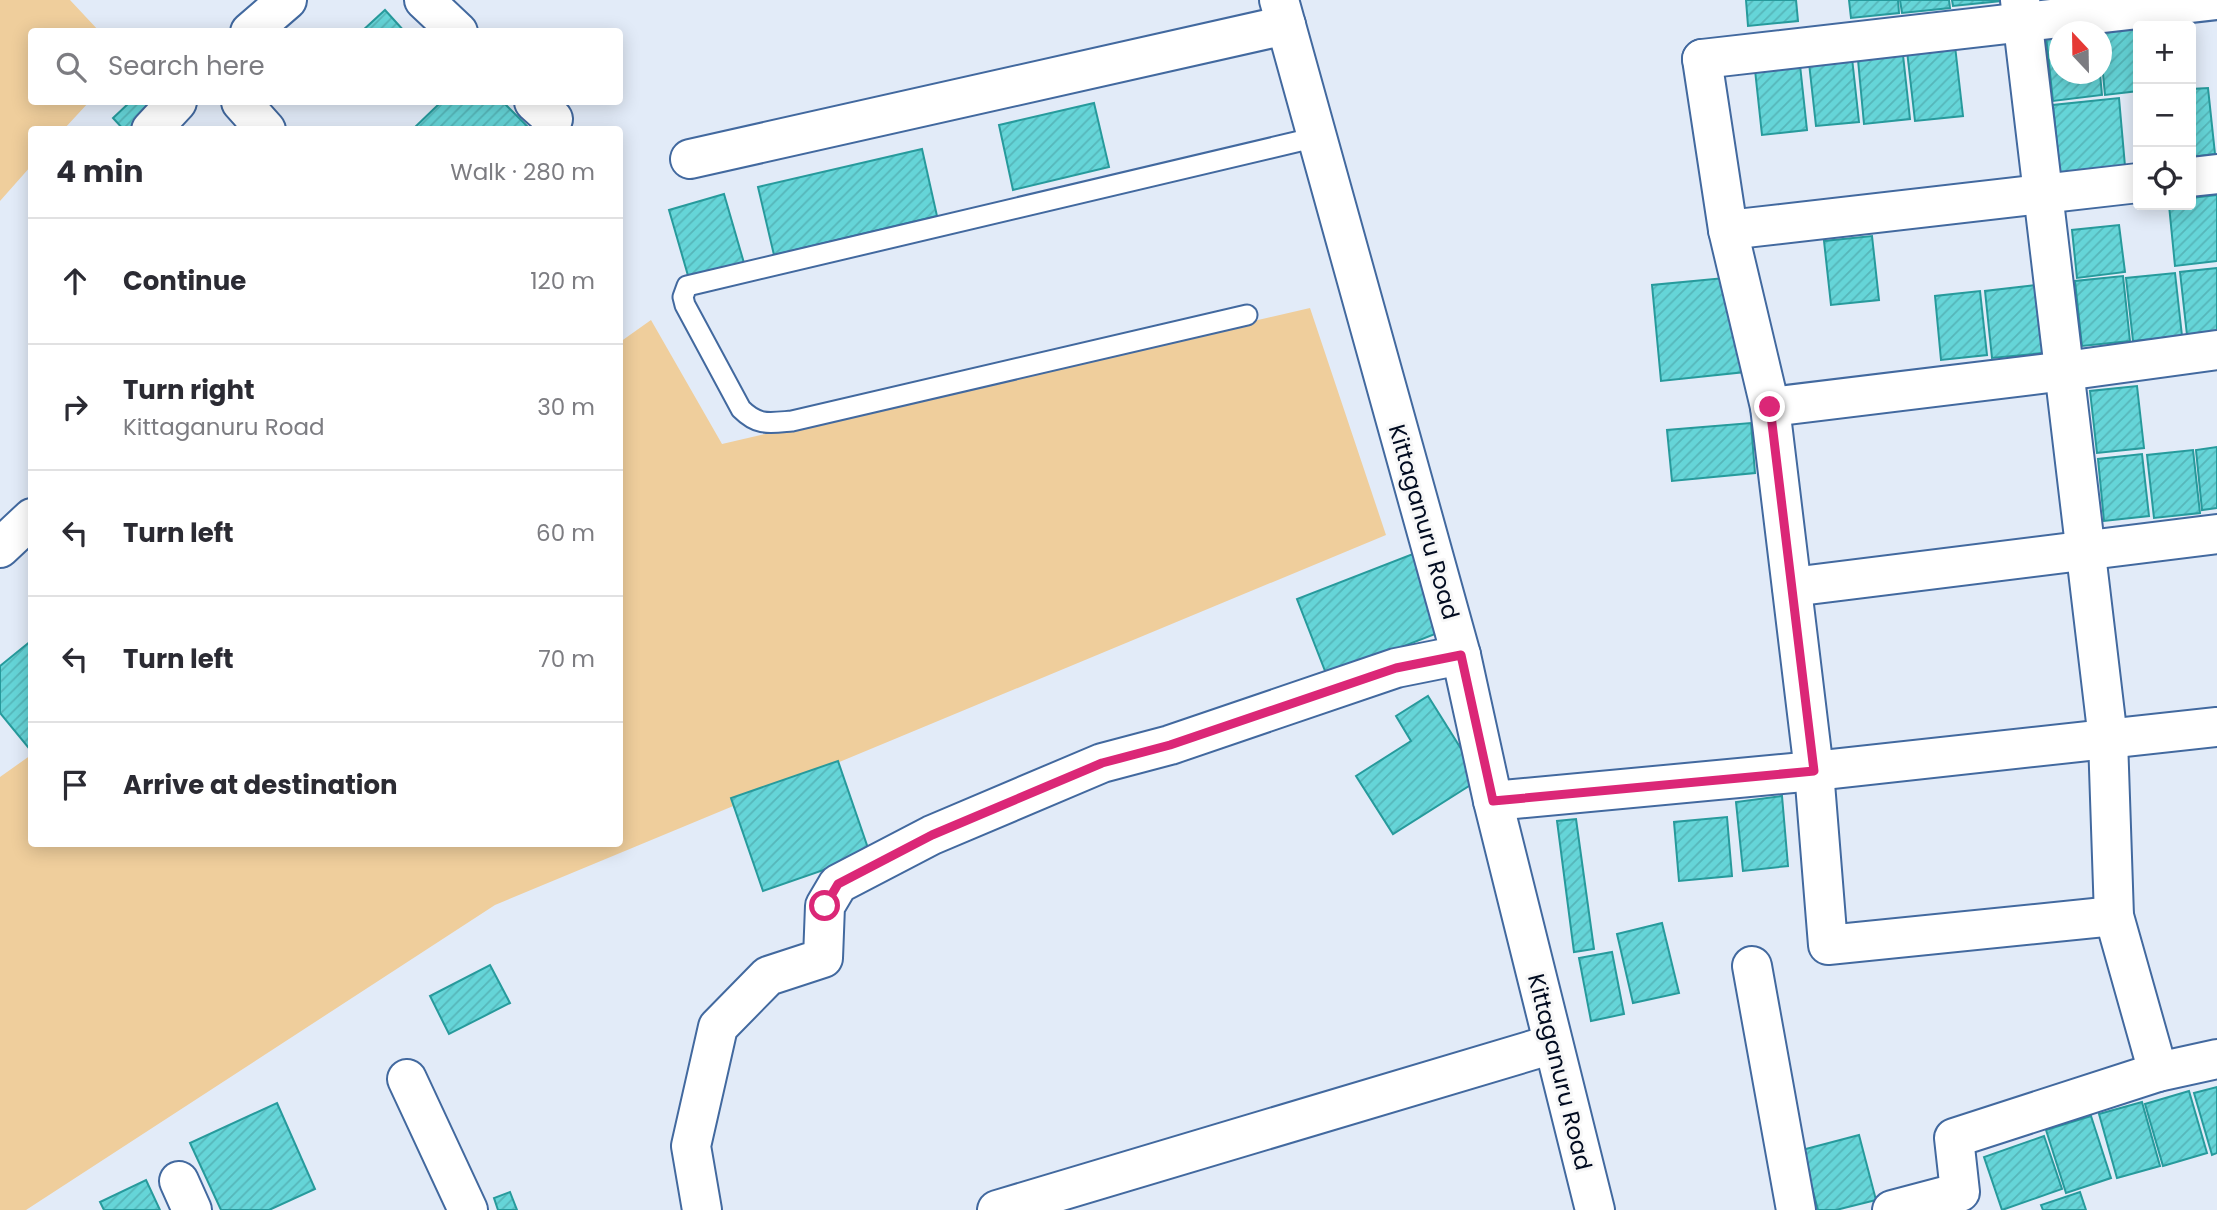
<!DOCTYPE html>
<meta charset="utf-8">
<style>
body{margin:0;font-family:Poppins,sans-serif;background:#f2f2f3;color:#2b2b33}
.controls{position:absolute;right:21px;top:21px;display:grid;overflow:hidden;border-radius:7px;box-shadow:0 4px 18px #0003}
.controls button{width:63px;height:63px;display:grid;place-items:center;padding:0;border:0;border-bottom:2px solid #e1e1e2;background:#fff;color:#2b2b33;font:35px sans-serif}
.compass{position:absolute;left:2049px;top:21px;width:63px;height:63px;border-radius:50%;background:#fff;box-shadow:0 4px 18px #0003;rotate:338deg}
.stop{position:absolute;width:21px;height:21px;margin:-16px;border:5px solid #db2777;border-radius:50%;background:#fff}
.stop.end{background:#db2777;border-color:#fff;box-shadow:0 2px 7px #0008}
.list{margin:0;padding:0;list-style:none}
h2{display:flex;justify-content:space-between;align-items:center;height:91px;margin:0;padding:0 28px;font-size:30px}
h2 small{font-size:23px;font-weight:400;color:#7c7c81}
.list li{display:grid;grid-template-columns:46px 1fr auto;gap:21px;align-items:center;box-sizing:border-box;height:126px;padding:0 28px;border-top:2px solid #e1e1e2}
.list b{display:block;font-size:26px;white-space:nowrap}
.list p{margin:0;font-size:23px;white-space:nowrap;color:#7c7c81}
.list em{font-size:23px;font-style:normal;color:#7c7c81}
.icon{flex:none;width:38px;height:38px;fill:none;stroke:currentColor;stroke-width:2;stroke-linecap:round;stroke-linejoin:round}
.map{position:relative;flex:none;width:2217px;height:1210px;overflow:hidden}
.search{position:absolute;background:#fff;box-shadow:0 4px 18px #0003;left:28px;top:28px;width:595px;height:77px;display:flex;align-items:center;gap:18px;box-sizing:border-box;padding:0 24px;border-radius:7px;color:#7c7c81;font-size:26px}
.panel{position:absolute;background:#fff;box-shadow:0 4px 18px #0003;left:28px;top:126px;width:595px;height:721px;border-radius:7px}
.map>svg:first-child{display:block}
.green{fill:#efce9c}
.building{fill:url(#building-hatch);stroke:#279a9c;stroke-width:2}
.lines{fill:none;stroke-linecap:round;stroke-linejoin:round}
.lane-casing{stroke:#42699f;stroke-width:23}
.street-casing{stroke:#42699f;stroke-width:42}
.secondary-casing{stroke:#42699f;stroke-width:42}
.lane{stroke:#fff;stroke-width:19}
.street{stroke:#fff;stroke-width:38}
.secondary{stroke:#fff;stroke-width:38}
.route{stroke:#db2777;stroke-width:9}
.labels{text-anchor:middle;stroke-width:6;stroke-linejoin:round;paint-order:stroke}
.street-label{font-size:23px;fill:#010b20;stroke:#f7f7f7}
</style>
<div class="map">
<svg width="2217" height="1210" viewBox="0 0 2217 1210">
<defs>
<pattern id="building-hatch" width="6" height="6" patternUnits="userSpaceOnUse" patternTransform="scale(1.75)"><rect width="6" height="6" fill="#65d5d8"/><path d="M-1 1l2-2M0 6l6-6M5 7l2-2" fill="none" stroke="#56b6b9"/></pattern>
</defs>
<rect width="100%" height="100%" fill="#e2ebf8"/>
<!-- green -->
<g class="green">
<polygon points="0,0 70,0 99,31 32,32 32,102 89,102 64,129 32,130 31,166 0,201"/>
<polygon points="1310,308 1386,535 495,905 26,1210 0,1210 0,777 31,755 32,844 620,844 620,342 651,320 722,444"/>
</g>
<!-- building -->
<g class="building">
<polygon points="1746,0 1796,0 1798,21 1748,26"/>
<polygon points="1849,0 1898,0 1899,13 1851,18"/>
<polygon points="1900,0 1949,0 1950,8 1902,13"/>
<polygon points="1952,0 2001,0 2001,1 1953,6"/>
<polygon points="385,10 405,32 361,32"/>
<polygon points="2138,26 2138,91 2105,95 2102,63 2102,32"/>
<polygon points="2060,34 2060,74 2100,74 2102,95 2053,101 2046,36"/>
<polygon points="1955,46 1963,116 1915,121 1907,51"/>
<polygon points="1903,55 1910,119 1864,124 1858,60"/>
<polygon points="1852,58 1859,122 1816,126 1809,63"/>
<polygon points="1800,65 1807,130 1762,135 1755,70"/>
<polygon points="2208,88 2215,154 2191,157 2191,89"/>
<polygon points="2119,98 2125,166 2060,173 2053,105"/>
<polygon points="130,102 170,102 140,130 124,130 113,118"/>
<polygon points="441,102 503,102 531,130 412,130"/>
<polygon points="1094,103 1109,167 1013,190 999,125"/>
<polygon points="922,149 937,216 774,255 758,187"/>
<polygon points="724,194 744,263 689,279 669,210"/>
<polygon points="2217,195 2217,261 2175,266 2169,205 2191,205 2191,198"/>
<polygon points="2119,225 2125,272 2077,278 2072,230"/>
<polygon points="1872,236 1879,300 1831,305 1824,241"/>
<polygon points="2217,268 2217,332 2187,335 2180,272"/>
<polygon points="2175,273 2182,336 2133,341 2126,278"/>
<polygon points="2123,276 2130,341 2082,346 2075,281"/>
<polygon points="1735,277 1745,372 1661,381 1652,285"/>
<polygon points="2036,285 2043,353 1992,358 1985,291"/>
<polygon points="1980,291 1987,355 1941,360 1935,296"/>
<polygon points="2137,386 2144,448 2097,453 2090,391"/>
<polygon points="1751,423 1755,473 1672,481 1667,430"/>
<polygon points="2217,447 2217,508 2202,510 2196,450"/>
<polygon points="2193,450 2200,513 2154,518 2147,455"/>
<polygon points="2142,454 2149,516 2104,521 2098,459"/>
<polygon points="1418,552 1448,629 1327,676 1297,599"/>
<polygon points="32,640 32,752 0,713 0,666"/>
<polygon points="1428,696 1480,779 1393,834 1356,776 1411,741 1396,716"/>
<polygon points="838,761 870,854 763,891 731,798"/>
<polygon points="1782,796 1788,866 1743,871 1736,802"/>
<polygon points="1727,817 1732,876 1679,881 1674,822"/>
<polygon points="1576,819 1594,949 1574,952 1557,821"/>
<polygon points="1662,923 1679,993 1633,1003 1617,934"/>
<polygon points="1612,952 1624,1014 1591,1021 1579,958"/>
<polygon points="490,965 510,1003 449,1034 430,996"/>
<polygon points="2217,1087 2217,1153 2212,1155 2194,1093"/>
<polygon points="2189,1091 2207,1153 2163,1166 2145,1104"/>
<polygon points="2142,1102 2160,1166 2117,1178 2099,1114"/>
<polygon points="277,1103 315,1189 269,1210 221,1210 190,1143"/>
<polygon points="2091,1116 2111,1178 2066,1193 2046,1130"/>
<polygon points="1859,1135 1876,1200 1836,1210 1818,1210 1802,1150"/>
<polygon points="2044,1136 2062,1189 2002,1210 1984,1157"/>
<polygon points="146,1180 160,1210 104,1210 100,1202"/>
<polygon points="510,1192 517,1210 498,1210 494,1198"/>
<polygon points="2080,1192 2086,1210 2043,1210 2041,1205"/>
</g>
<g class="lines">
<defs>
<path id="lane" d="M1247 315 792 421C769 423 758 426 741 409L685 305 683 297 687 286 1317 137"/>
<g id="street">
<polyline points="424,0 458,32"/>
<polyline points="250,32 287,0"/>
<polyline points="1702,59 1728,230 1770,407 1814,771 1828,945 2114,916"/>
<polyline points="1703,62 1702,59 2217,0"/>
<polyline points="241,102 266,130"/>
<polyline points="534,102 553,119"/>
<polyline points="151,130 177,102"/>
<polyline points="690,159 1286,25"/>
<polyline points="2191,177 2217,174"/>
<polyline points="1728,230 2138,183"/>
<polyline points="1770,407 2065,371 2217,350"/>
<polyline points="0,548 32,518"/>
<polyline points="1792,587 2217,534"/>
<polyline points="1493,801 1814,771 2217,727"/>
<polyline points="1752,966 1796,1210"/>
<polyline points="2158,1072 2217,1059"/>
<polyline points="407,1079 468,1210"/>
<polyline points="179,1181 192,1210"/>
<polyline points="702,1210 691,1146 718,1027 768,976 823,958 825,906 838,884 932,835 1102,763 1170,745 1396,668 1461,655"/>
<polyline points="997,1210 1553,1044"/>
<polyline points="1892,1210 1960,1192 1954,1138 2158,1072 2114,916 2108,739 2020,0"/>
</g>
<polyline id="secondary" points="1279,0 1461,655 1493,801 1595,1210"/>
</defs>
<!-- lane casing -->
<use href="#lane" class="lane-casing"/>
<!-- street casing -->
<use href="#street" class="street-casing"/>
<!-- secondary casing -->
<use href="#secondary" class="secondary-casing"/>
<!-- lane -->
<use href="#lane" class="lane"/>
<!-- street -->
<use href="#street" class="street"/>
<!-- secondary -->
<use href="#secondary" class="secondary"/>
</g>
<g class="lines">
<!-- route -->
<polyline class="route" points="825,906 838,884 932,835 1102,763 1170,745 1396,668 1461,655 1493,801 1814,771 1770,407"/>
</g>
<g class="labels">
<!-- street labels -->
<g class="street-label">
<text transform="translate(1424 522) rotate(74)" y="8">Kittaganuru Road</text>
<text transform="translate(1560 1072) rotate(76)" y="8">Kittaganuru Road</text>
</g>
</g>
</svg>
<div class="controls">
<button>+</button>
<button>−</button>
<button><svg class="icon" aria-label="locate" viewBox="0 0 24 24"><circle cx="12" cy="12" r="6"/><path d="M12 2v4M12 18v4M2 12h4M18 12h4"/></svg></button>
</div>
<svg class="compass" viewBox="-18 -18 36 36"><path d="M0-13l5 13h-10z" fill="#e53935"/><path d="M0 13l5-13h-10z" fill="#7c7c81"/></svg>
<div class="stop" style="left:825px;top:906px"></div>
<div class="stop end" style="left:1770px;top:407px"></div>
<div class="search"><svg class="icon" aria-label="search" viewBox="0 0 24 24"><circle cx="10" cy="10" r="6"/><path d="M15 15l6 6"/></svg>Search here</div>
<section class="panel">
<h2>4 min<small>Walk · 280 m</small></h2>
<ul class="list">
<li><svg class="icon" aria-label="ahead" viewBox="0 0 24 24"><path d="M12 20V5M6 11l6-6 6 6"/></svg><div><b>Continue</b></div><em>120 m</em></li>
<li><svg class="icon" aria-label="right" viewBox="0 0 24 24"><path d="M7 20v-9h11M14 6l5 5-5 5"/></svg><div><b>Turn right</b><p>Kittaganuru Road</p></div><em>30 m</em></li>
<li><svg class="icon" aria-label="left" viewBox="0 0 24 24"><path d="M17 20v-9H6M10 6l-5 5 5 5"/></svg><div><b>Turn left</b></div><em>60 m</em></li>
<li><svg class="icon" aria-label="left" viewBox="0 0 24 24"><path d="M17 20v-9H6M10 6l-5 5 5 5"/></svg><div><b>Turn left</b></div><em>70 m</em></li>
<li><svg class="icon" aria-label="arrive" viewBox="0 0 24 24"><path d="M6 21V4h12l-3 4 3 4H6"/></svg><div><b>Arrive at destination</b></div></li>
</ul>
</section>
</div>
